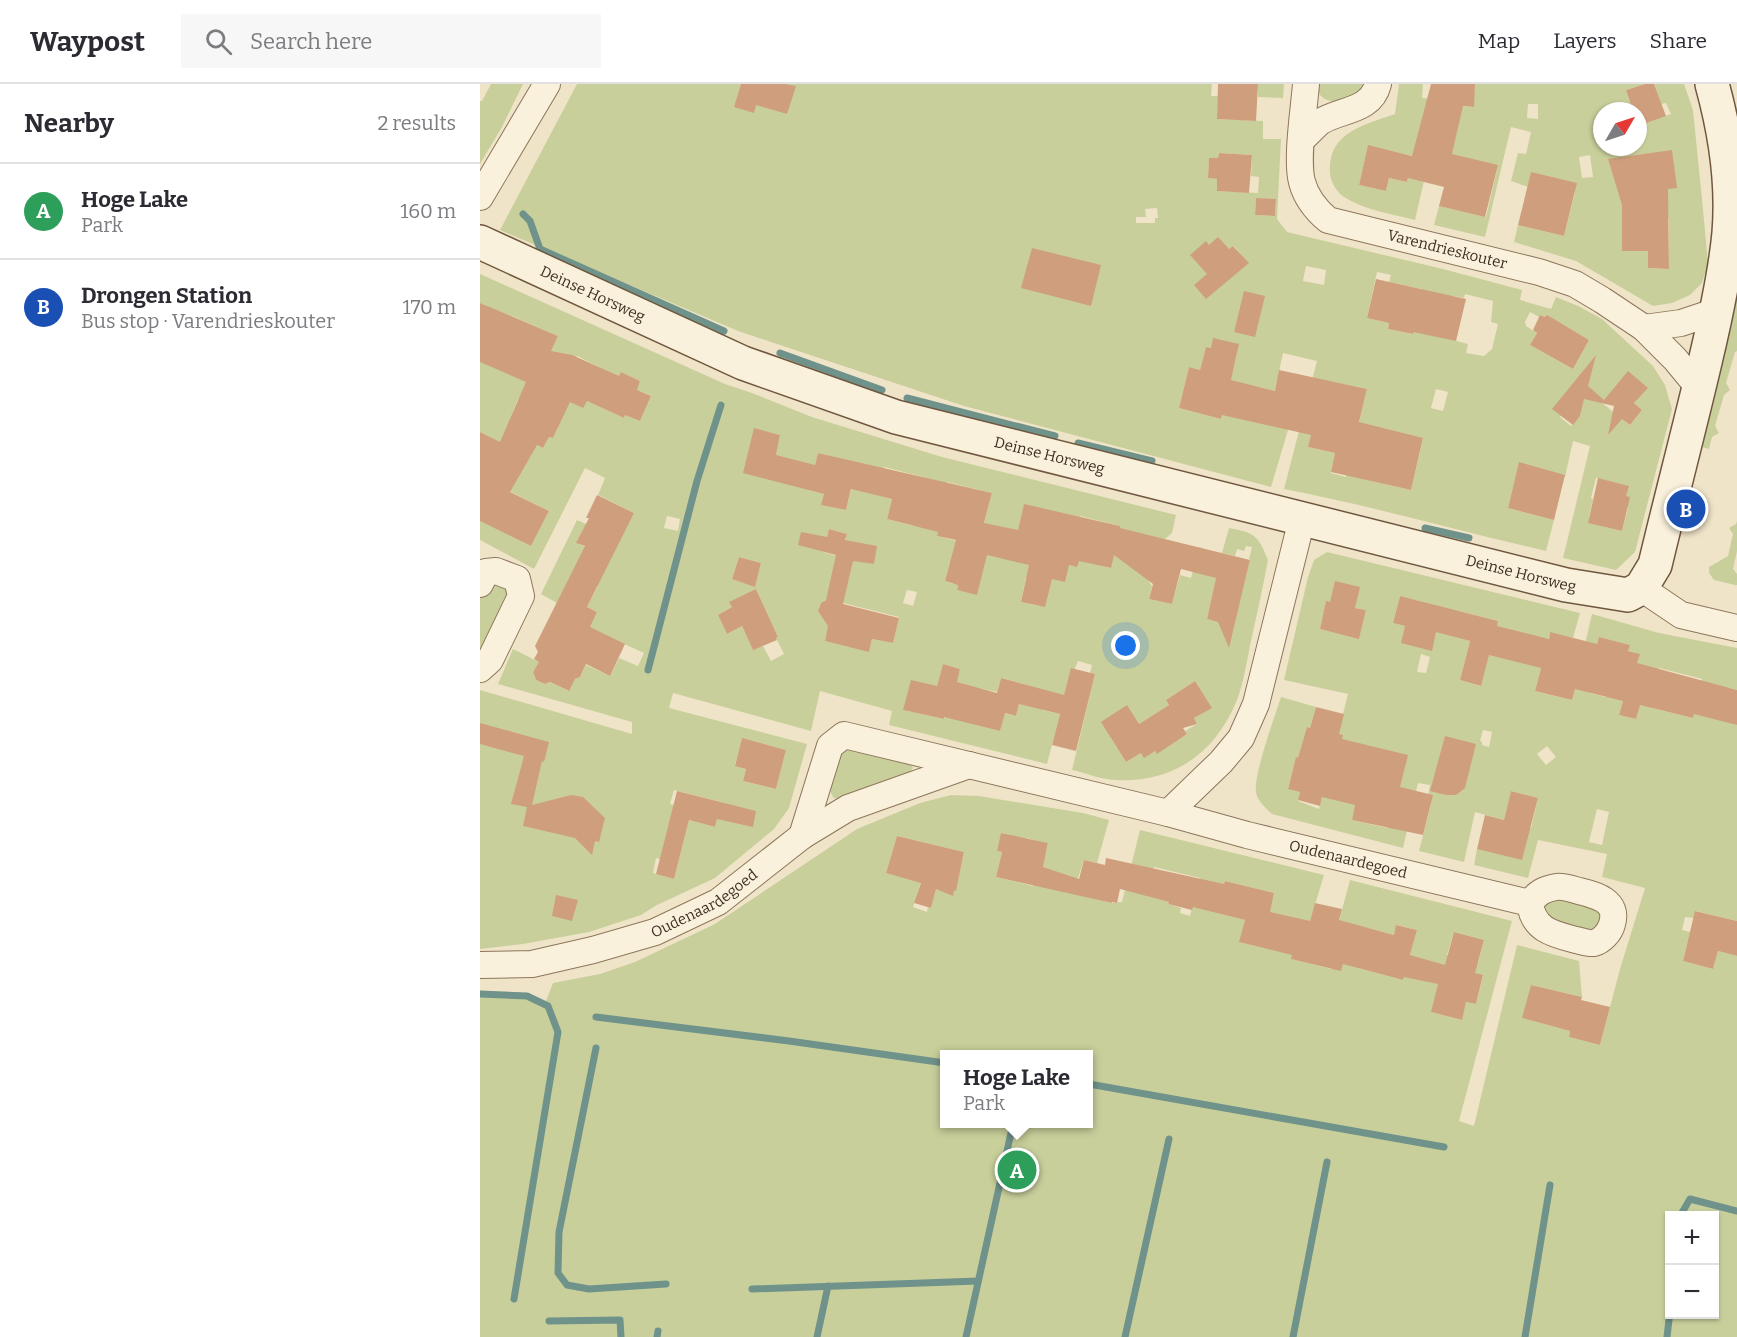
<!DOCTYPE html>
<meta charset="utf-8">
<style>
body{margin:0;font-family:Bitter,serif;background:#f7f7f7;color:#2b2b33}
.controls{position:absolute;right:18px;bottom:18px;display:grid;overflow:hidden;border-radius:0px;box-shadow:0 2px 4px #0004}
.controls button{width:54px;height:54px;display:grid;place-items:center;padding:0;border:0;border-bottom:2px solid #e1e1e2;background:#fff;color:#2b2b33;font:30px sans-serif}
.compass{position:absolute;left:1113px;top:18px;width:54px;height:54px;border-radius:50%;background:#fff;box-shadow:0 2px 4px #0004;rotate:51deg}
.you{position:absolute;left:646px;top:562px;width:21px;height:21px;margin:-15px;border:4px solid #fff;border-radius:50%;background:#1a73e8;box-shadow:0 0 0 9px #1a73e833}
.badge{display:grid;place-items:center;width:39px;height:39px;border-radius:50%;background:#0f766e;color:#fff;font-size:20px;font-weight:700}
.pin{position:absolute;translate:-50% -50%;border:3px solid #fff;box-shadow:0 2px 6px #0006}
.popup{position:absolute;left:460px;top:966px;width:153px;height:78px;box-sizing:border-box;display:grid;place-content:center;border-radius:0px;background:#fff;filter:drop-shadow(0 2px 4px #0005);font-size:20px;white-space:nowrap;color:#7c7c81}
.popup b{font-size:22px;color:#2b2b33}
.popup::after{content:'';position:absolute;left:50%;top:100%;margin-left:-12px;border:12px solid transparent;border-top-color:#fff}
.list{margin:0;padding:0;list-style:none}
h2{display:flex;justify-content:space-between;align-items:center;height:78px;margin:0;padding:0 24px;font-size:26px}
h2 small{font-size:20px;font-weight:400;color:#7c7c81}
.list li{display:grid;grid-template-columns:39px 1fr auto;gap:18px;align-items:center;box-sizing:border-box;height:96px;padding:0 24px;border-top:2px solid #e1e1e2}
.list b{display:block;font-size:22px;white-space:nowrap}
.list p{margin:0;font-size:20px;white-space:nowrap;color:#7c7c81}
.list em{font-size:20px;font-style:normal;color:#7c7c81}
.icon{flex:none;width:33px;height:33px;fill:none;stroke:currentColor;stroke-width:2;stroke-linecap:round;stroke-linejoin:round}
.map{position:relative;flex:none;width:1257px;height:1253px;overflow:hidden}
header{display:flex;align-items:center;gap:36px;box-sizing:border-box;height:84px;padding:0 30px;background:#fff;border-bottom:2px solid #e1e1e2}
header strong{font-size:28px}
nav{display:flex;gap:33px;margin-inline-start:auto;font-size:21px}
.search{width:420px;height:54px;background:#f7f7f7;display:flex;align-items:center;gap:15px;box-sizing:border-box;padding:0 21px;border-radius:0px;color:#7c7c81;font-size:22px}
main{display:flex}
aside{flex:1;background:#fff}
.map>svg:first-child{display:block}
.green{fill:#c9cf9b;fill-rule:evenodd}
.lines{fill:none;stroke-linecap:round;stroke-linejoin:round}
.stream{stroke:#6f938a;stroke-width:7}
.building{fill:#cf9f7d}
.street-casing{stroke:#8d765c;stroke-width:28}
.secondary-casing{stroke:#6f573f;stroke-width:36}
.street{stroke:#faf1dc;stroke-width:26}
.secondary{stroke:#faf1dc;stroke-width:33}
.labels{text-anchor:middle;stroke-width:5;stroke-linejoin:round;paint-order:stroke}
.street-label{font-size:15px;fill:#3d2e20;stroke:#f7eed8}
</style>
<header>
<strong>Waypost</strong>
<div class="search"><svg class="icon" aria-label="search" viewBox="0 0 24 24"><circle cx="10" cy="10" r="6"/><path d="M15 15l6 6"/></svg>Search here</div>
<nav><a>Map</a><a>Layers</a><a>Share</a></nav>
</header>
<main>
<aside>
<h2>Nearby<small>2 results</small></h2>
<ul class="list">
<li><span class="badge" style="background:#2e9e5b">A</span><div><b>Hoge Lake</b><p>Park</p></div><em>160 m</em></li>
<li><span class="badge" style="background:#1a4fb4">B</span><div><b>Drongen Station</b><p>Bus stop · Varendrieskouter</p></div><em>170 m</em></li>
</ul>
</aside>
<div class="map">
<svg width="1257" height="1253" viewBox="0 0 1257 1253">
<rect width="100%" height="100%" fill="#f0e4c8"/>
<!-- green -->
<g class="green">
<polygon points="11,0 43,0 22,43 0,80 0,17 2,17"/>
<path d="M97 0H732L731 12H738L737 35 783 37V55H801L797 135 807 148 963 185 1042 206 1040 216 1071 225 1076 213 1098 222 1122 235 1173 282 1185 301 1192 325 1155 468 1136 486 1083 474 1110 362 1093 357 1085 393 1039 380 1028 424 1074 436 1066 467C979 447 892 422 804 405L837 277 803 269 795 307 774 302 808 346 791 403 484 322 258 247 20 146ZM739 69 772 71 771 92 779 93 778 109 737 107V95L728 94 729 74H738ZM776 114 796 116 795 132 775 131ZM677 124 678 134H675V139H656V133H666L665 125ZM726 158 729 161 749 165 754 162 768 179 727 190ZM826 182 846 186 844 201 823 197ZM897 188 911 191 909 198 942 205 932 250 908 245 909 239 887 234ZM985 210 1013 217 1011 238 1018 240 1012 265 1004 272 986 269 988 260 965 254 974 212 984 214ZM1050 228 1059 233 1060 231 1065 233 1067 232 1109 256 1093 285 1050 261 1057 249 1046 242 1045 238ZM726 263 757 270 741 335 699 324 709 283 720 286ZM854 298 887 305 866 393 851 389 855 369 828 363 846 333ZM1167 304 1154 319 1162 326 1150 341 1122 319ZM956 305 968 308 963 327 951 324ZM1091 321 1101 330 1091 342 1080 333ZM943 355 931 406 891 397ZM1116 394 1148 402 1143 423 1148 424 1142 447 1121 442 1122 436 1109 433 1113 415 1111 414Z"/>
<polygon points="778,0 804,0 803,14 778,13"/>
<path d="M835 0H887C874 17 842 29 835 0Z"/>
<path d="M919 0H943L942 14 966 16V21L993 23 995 0H1165L1146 6 1153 27H1122V45L1119 46 1122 63H1158V41L1191 30 1186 19 1181 20 1174 0H1204L1213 26 1223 125 1228 180 1222 199 1210 211 1192 219 1173 222 1096 177 1034 158 1038 141 1084 152 1095 109 1051 88 1048 103 1031 97 1038 69 1046 70 1051 48 1031 43 1005 153 954 141 959 122 1006 133 1017 86 970 77 978 43 966 40 952 62 935 136C912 130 884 126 864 113 857 109 851 98 850 90 847 48 884 41 915 30ZM1048 20H1058V35L1047 34ZM888 62 933 72 938 96 928 94 927 98 909 94 906 107 879 101ZM1110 71 1113 93 1102 94 1099 73ZM1173 135H1189V185L1168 184V167H1142V139Z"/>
<path d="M0 190 245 300 272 309 332 333 462 373 696 431 692 449 685 455 665 451 668 496 672 502 669 515 692 520 700 491 711 494 719 463 724 465 719 489 738 486 727 535 739 538 753 546 770 476 769 475 772 463 766 462 764 467 757 465 755 472 742 469 749 444C775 449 778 451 788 476 783 503 777 530 771 557 767 576 764 598 757 616 736 668 694 699 637 696 622 696 606 689 592 686L615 590 610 589 612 581 598 577 584 611 562 626 580 630 567 680 409 641 412 627 340 607 331 647 193 609 189 624 327 660 309 724 294 745 235 794 177 821 161 831 109 848 43 860 0 865V606L152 650V638L18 600 33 565 59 578 53 588 56 596 65 600 70 598 88 607 95 595 100 593 106 581 130 592 139 574 158 582 164 569 109 544 117 528 107 523 118 502 92 489 77 519 61 510 97 436 106 440 97 459 114 467 154 429 118 411 125 394 105 384 54 485 0 456V371L10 353 0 348V239L7 222 0 219ZM32 232 78 252 61 288 16 268ZM97 272 139 293 141 288 160 297 144 334 107 317 79 312ZM160 307 171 312 160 337 148 332ZM38 315 77 332 78 344 73 354 69 353 63 364 44 355 49 344 30 336ZM274 345 300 351 296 371ZM338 369 378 379 366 426 342 421 344 410 329 406ZM404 383 443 393 433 442 407 435 412 415 397 411ZM467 398 512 409 497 467 477 457 457 452 459 444 456 443ZM19 402 69 427 51 462 1 437ZM544 421 557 483 519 473 538 446ZM187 432 200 435 198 447 184 444ZM600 432 640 442 630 484 618 481 620 470 601 466 597 482 588 481ZM349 445 367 450 361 473 343 468ZM259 473 281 479 275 502 252 495ZM470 478 479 480 473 500 465 497ZM481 486 497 510 477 506ZM546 493 560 521 559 522 541 518ZM276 505 298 553 296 554 304 570 291 577 283 562 273 565 262 542 247 550 238 531 252 523ZM427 506 437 508 433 522 423 519ZM347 515 419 533 413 559 392 555 389 567 345 557 350 535 338 527 341 519ZM463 580 480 585 472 615H469L464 635 423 626 457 602ZM521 594 544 600 536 632 524 629 520 647 489 639 498 604 517 608ZM715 597 731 624 714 634 717 640 705 647 707 650 677 669 675 667 661 669 646 678 631 654 659 640 689 621 686 616ZM262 655 306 666 296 705 263 697 266 685 255 681ZM194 706 248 720 237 735 235 743 209 736 194 795 173 789 176 774 180 775 194 721 190 720Z"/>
<polygon points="1257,212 1257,267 1255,268 1246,299 1250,306 1244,311 1235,342 1239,349 1232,353 1229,365 1218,362 1254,217"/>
<polygon points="1257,437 1257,467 1253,485 1257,490 1257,501 1255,501 1234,496 1229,489 1229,483 1248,472 1253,450 1249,444 1256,440"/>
<path d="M847 468 1100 529 1093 554 1070 549 1055 607 1092 616 1112 530 1179 549 1257 564V606L1250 604 1257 641V837L1216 827 1214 834 1205 833 1202 846 1210 848 1203 877 1233 885 1238 867 1257 872V1253H0V911L66 917 73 899 120 890 155 878 235 840 377 745 440 719 471 711 499 712 603 729 629 736 617 779 604 776 593 809 631 819 642 818 660 746 844 791 830 837 812 875 851 885 853 859 870 796 1032 837 979 1037 994 1042 1037 861 1099 877 1102 913 1051 901 1043 934 1090 947 1089 953 1120 961 1140 885 1165 804 1122 793 1127 770 1058 756 1048 794 994 781 997 765 1051 744 1058 714 1031 707 1024 736 995 728 984 778 939 767 951 720 947 718 950 701 938 699 923 764 792 730C786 724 777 717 776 708 773 692 795 632 801 613L836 623 830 644 827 643 821 666V675L816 674 808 704 820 708 818 717 839 725 868 610 804 596 828 493 834 476ZM920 512 954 521 925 542 913 539ZM846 518 886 526 879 554 840 545ZM979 527 1018 537 1000 602 980 596 990 557 972 552ZM1119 553 1149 561 1148 567 1159 570 1151 603 1163 607 1156 635 1139 631 1144 613H1125L1110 609 1114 571ZM941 570 950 573 946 589 937 588ZM1179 584 1222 595 1213 634 1172 624 1178 597 1175 596ZM1003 646 1012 648 1009 663 1002 661V658L1000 657ZM1067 662 1076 673 1066 681 1057 670ZM925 671 907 744 872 736 876 717ZM1117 725 1129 728 1122 761 1109 758ZM522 749 541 754 546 760 547 754 568 760 562 787H558L553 802 516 793 522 768 517 767ZM417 752 484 768 476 806 456 805 451 824 448 823 447 828 433 823 441 798 406 789ZM674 783 720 794 710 832 700 829 701 824 688 820 689 818 667 812ZM745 797 794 809 781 863 760 858 765 836 738 829ZM917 841 937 846 923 896 878 884 888 844 914 851ZM974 848 1004 856 998 879 992 888 1003 892 996 920 986 918 981 936 952 928 957 905 961 901 957 900 958 894 975 873 967 871ZM465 970H609V1040H465ZM1190 1132H1234V1230H1190Z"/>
<polygon points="14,496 30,507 0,573 0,512"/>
<polygon points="369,665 430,678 433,684 428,690 358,716 353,713 349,705 359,672"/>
<polygon points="1077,810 1123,829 1119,843 1109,848 1071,839 1063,825 1064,821"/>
</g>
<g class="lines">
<!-- stream -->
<g class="stream">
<polyline points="43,130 50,137 60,165 244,247"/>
<polyline points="300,269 402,306"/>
<polyline points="427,314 575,352"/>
<polyline points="598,359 672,377"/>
<polyline points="945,444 989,454"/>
<polyline points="168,586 217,397 241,321"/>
<polyline points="0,910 47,912 68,922 78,948 34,1215"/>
<polyline points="116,933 309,957 465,979"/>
<polyline points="116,964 79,1148 78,1189 87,1201 109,1205 186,1200"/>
<polyline points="609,1000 964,1063"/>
<polyline points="1200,1132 1210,1115 1257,1127"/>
<polyline points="272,1205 498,1197"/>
<polyline points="69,1237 140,1236 141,1253"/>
<polyline points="177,1253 178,1247"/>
<polyline points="337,1253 348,1202"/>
<polyline points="486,1253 533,1040"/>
<polyline points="645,1253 689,1055"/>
<polyline points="813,1253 847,1078"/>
<polyline points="1045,1253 1070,1101"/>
<polyline points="1187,1253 1190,1227"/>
</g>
</g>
<!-- building -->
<g class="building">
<polygon points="261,0 305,0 316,2 307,30 276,21 274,29 254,23"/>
<polygon points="738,0 778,0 776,37 737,35"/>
<polygon points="951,0 995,0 994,23 983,22 972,70 1018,81 1005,133 959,122 964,103 928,94 927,98 909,94 906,107 879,101 888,61 932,72"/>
<polygon points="1165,0 1174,0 1186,32 1158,42 1158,27 1153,27 1146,6"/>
<polygon points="1192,66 1197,104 1188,105 1189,185 1168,184 1168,167 1142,167 1142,121 1128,75"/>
<polygon points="739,69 772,71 769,109 737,107 737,95 728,94 729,74 738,74"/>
<polygon points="1051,88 1097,99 1084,152 1038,141"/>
<polygon points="776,114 796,115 795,132 775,131"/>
<polygon points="738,153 749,165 753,162 769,179 726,215 714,201 727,190 710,171 726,157 729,161"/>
<polygon points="552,164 621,181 611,222 541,204"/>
<polygon points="896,195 986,215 976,257 933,248 933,250 908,245 909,239 887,234"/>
<polygon points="764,207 785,212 775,253 754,248"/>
<polygon points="0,219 78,252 71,267 92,271 139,292 141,288 160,297 157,306 171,312 160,337 145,331 144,334 107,317 103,324 90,318 73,354 69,353 63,364 57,361 30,408 69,427 51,462 0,437 0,348 20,358 46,298 0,278"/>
<polygon points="1060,231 1065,233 1067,231 1109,256 1093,285 1050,261 1057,249 1053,246"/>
<polygon points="733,254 759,260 751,296 795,307 799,286 887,305 879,338 943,354 931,406 851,388 855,369 828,363 831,351 742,331 741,335 699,324 709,283 720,286 726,263 731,264"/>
<polygon points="1116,271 1108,302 1124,316 1148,287 1168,304 1154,319 1162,326 1150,341 1142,335 1128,351 1134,322 1104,315 1100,332 1093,341 1072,325"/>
<polygon points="274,344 300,351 296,371 335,381 338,369 512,409 504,439 538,446 544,420 640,442 640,444 770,476 749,564 738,538 727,535 736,494 701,485 692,520 669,515 673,500 634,471 631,484 599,477 597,483 589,481 585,498 572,495 565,523 541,518 549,481 507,471 497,511 477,506 478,501 465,497 476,456 457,452 458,448 407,435 412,415 371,405 366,426 341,421 344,410 263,389"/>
<polygon points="1039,378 1085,391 1074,436 1028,424"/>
<polygon points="1118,394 1149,402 1146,412 1150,413 1142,447 1108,439"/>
<polygon points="117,411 154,429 107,523 117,528 110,543 145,560 130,592 106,580 100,593 95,595 89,607 70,598 65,600 56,596 53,588 59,578 54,575 58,568 55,562 105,462 96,459 109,434 106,434"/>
<polygon points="349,445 367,450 365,456 397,462 394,480 373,477 363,520 419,534 413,559 392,555 389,568 345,557 348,542 338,527 341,519 346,516 356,471 318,461 321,448 347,453"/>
<polygon points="259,473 281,479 275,503 252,495"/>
<polygon points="855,497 880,503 875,524 886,526 879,555 840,545 846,517 850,518"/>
<polygon points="276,505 298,553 296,554 297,556 273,566 262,542 247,550 238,531 252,523 249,518"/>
<polygon points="920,512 1018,537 1017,542 1069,555 1070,548 1117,560 1119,553 1150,561 1148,567 1160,570 1157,579 1257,606 1257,641 1214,630 1213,634 1160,621 1156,635 1139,631 1143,617 1095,605 1092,616 1055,607 1061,584 1009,571 1001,602 980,596 990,557 956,548 952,567 921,559 925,542 913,539"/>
<polygon points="463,580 480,585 477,598 517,609 521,594 584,611 591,584 615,590 596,667 572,661 580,630 539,620 536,632 525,629 520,647 464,633 464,635 423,626 431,596 457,602"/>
<polygon points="715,597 732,624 714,634 717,640 703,644 707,650 677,670 675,667 664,674 661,669 646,678 621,638 647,621 659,640 689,621 686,616"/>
<polygon points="836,623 864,630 859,650 863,651 862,655 928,671 920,703 953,711 943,751 872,736 875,721 842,713 840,722 818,716 820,708 808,705 816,673 818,674 827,643 830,644"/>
<polygon points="0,639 69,658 64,678 62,677 52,721 91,711 103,713 125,734 119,758 115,757 112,771 95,754 43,742 47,723 31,720 44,672 0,660"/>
<polygon points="965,652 996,660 985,704 976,711 966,711 950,707"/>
<polygon points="262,654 306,666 296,705 263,697 266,685 255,682"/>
<polygon points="197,707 276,727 273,743 237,735 235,743 209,736 194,795 176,790"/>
<polygon points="1031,707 1058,714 1042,776 997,765 1005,731 1024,736"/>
<polygon points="521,749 568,759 563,783 599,795 604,776 625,781 626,774 744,800 745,797 794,809 790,828 830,837 835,819 862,825 859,836 914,851 916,841 937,846 930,871 965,881 974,848 1004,856 995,889 1003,891 996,920 986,918 982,936 951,928 958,900 924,893 923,896 863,880 861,887 811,875 812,871 759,858 765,836 713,823 712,826 688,820 689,818 640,805 637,819 632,818 632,819 516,793 522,768 517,767"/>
<polygon points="417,752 484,768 476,807 474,806 473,812 456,805 451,824 434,819 441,799 406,789"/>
<polygon points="76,811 98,816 92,837 72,832"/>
<polygon points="1215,827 1257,837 1257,872 1238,867 1233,885 1203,877"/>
<polygon points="1051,901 1102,913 1101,916 1130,923 1120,961 1089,953 1090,947 1042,934"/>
</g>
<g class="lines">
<defs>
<g id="street">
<path id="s1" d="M826 0C824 25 816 76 822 98 826 113 836 126 848 136L1059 188 1095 200 1122 216 1164 244 1195 275 1219 304"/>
<path d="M822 55C828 50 834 43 840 38 860 25 891 28 898 0"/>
<polyline points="0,113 67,0"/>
<polyline points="1164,244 1201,239 1237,227"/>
<polyline points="0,500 6,488 16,487 37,495 41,512 10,576 0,585"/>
<polyline points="1161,504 1201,531 1257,544"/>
<path id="s2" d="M688 729 767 751 1050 819C1053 846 1073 850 1096 856 1101 857 1109 860 1114 859 1122 857 1130 848 1132 840 1139 817 1116 811 1099 807 1092 805 1083 802 1076 803 1064 805 1057 809 1050 819"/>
<polyline points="322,752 350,662 364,651 688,729 741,678 761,654 776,620 822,435"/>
<path id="s3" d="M0 881 52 880 113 866 175 848 238 818 322 752 368 724 489 681"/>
</g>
<g id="secondary">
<path id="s4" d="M0 158 263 279 416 333 1086 501 1148 511 1161 504 1175 481C1191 414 1209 346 1225 278 1235 236 1245 192 1249 149 1253 100 1245 47 1232 0"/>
</g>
</defs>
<!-- street casing -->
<use href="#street" class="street-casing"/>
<!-- secondary casing -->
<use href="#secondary" class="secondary-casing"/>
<!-- street -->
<use href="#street" class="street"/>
<!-- secondary -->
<use href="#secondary" class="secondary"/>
</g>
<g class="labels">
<!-- street labels -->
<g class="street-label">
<text dy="5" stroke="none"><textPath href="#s1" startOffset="268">Varendrieskouter</textPath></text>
<text dy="5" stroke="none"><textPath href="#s4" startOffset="124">Deinse Horsweg</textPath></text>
<text dy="5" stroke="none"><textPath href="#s4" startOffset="610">Deinse Horsweg</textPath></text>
<text dy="5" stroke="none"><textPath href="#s4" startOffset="1096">Deinse Horsweg</textPath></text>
<text dy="5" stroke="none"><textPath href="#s2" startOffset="186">Oudenaardegoed</textPath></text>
<text dy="5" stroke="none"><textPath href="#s3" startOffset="236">Oudenaardegoed</textPath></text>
</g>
</g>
</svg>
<div class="controls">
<button>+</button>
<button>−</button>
</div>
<svg class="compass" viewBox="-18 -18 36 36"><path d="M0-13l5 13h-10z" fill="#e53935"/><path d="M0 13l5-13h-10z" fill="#7c7c81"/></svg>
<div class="you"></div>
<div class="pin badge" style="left:537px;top:1086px;background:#2e9e5b">A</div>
<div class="popup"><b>Hoge Lake</b>Park</div>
<div class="pin badge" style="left:1206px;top:425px;background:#1a4fb4">B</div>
</div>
</main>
